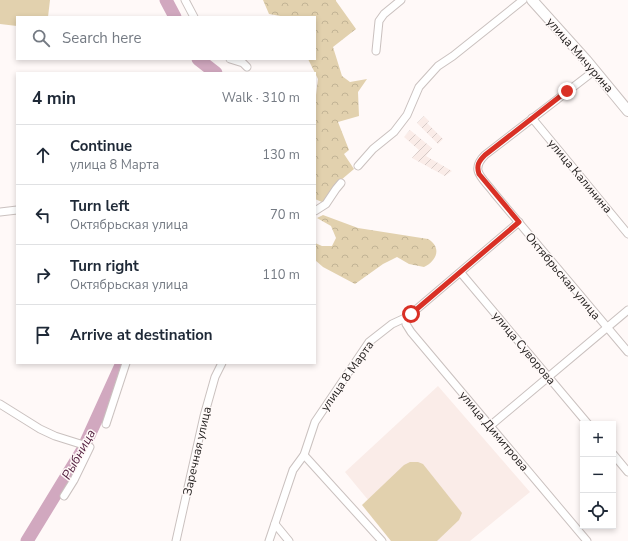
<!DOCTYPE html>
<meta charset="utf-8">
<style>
body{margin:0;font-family:"Nunito Sans",sans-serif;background:#f6f6f7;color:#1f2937}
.controls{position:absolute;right:12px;bottom:12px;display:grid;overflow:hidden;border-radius:0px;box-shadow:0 2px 6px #0003}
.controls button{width:36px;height:36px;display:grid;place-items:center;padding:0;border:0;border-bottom:1px solid #e0e1e3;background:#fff;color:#1f2937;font:20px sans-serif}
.stop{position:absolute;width:12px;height:12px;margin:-9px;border:3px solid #d93025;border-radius:50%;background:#fff}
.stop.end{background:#d93025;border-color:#fff;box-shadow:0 1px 4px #0008}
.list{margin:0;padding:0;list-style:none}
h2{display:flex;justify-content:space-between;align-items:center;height:52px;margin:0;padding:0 16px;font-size:17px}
h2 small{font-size:13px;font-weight:400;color:#747a83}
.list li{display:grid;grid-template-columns:26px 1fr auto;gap:12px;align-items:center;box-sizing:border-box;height:60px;padding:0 16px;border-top:1px solid #e0e1e3}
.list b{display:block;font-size:15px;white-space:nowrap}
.list p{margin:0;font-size:13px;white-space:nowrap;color:#747a83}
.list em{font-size:13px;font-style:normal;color:#747a83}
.icon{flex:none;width:22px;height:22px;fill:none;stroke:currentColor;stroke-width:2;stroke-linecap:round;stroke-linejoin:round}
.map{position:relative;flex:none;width:628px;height:541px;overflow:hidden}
.search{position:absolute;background:#fff;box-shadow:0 2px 6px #0003;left:16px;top:16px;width:300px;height:44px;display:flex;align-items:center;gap:10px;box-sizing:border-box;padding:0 14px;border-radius:0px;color:#747a83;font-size:15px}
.panel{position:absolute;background:#fff;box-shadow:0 2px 6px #0003;left:16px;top:72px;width:300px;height:292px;border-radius:0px}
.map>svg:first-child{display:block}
.built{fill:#faece8}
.industrial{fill:url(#industrial-furrows)}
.forest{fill:url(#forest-crowns)}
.garden{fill:#e2d1ae}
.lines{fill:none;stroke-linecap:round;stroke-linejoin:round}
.river{stroke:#d1a8bf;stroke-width:13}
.street-casing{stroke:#cac1bf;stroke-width:9}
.secondary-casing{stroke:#cac1bf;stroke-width:12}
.street{stroke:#fff;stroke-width:7}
.secondary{stroke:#fff;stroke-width:10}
.route{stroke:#d93025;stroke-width:5}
.labels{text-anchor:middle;stroke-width:3;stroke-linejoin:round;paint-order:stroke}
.street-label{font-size:12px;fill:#262322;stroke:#fff9f8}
.water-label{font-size:13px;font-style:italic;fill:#552342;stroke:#fff9f8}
</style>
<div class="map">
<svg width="628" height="541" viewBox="0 0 628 541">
<defs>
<pattern id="industrial-furrows" width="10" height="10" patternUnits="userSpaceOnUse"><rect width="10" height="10" fill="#faece8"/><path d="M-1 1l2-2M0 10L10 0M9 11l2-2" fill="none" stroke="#d6cac7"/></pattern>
<pattern id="forest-crowns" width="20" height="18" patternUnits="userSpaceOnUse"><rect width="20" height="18" fill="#e2d1ae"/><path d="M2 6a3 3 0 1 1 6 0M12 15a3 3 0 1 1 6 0" fill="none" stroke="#c2b395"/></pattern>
</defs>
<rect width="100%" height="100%" fill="#fff9f8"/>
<!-- built -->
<polygon class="built" points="438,386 530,492 470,541 402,541 345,472"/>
<!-- industrial -->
<g class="industrial">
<polygon points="424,116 429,121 427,123 443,139 438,144 417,123"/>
<polygon points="410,130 432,148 426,156 452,171 445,176 412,158 419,150 404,137"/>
</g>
<!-- forest -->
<g class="forest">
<polygon points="263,0 336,0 336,1 356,29 333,47 342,76 350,82 367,79 358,92 359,116 338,122 349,150 344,154 354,169 334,186 324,203 315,199 315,103 318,79 308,59 315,59 315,17 286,17 269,14"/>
<path d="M323 215 358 228 428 239C442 247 437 261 424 267L409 264 397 257 383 264 355 284 323 267 315 260V243L322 246H332L336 238 331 226 317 218Z"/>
</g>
<!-- garden -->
<g class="garden">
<polygon points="0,0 50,0 48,17 17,17 17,26 0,24"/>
<polygon points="410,462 418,462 423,464 462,513 459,520 437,541 391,541 362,505 404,465"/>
</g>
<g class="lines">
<!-- river -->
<g class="river">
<polyline points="166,0 175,17"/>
<polyline points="198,59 216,73"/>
<polyline points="27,541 82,451 122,363"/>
</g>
<defs>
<g id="street">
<polyline points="185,0 194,17"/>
<polyline points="376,51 379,21 384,14 401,0"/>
<polyline points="230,59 243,63 247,67"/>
<path d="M594 71 485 155C469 171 483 178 494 193L628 352"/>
<polyline points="532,118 628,234"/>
<polyline points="358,166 373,149 394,132 407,115 419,87 438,66 453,56 523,0"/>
<polyline points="315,211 326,204 336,189 341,183"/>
<polyline points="0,212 17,210"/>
<polyline points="461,273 588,424"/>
<polyline points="405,318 406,324 411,332 587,541"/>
<polyline points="0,404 40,429 55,436 90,447 74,480 64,496"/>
<polyline points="106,424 126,363"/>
<polyline points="490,426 628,310"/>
<polyline points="613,454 628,472"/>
<polyline points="304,455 382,541"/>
<polyline points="275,524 289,541"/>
<polyline points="176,541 204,416 215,377 222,363"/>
<polyline points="269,541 293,470 304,455 315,422 369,342 392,324 405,318 411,314 519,222"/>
</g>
<polyline id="secondary" points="532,0 586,60 628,111"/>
</defs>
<!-- street casing -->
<use href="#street" class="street-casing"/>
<!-- secondary casing -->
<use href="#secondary" class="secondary-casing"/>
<!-- street -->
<use href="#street" class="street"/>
<!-- secondary -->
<use href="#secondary" class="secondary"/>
</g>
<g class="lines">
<!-- route -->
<path class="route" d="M411 314 519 222 479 174C476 165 479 161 485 155L567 91"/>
</g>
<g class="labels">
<!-- street labels -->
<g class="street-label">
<text transform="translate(580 55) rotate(49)" y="4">улица Мичурина</text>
<text transform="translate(580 176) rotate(50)" y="4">улица Калинина</text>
<text transform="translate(563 276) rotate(50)" y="4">Октябрьская улица</text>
<text transform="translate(524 348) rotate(50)" y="4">улица Суворова</text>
<text transform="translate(347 376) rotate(-55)" y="4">улица 8 Марта</text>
<text transform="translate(494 431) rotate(50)" y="4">улица Димитрова</text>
<text transform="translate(197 451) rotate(-77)" y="4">Заречная улица</text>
</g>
<!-- water labels -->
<g class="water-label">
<text transform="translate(78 454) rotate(-61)" y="5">Рыбница</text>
</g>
</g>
</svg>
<div class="controls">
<button>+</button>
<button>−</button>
<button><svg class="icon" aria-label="locate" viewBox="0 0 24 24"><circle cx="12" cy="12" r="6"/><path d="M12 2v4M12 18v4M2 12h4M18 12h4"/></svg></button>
</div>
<div class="stop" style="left:411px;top:314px"></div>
<div class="stop end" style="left:567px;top:91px"></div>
<div class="search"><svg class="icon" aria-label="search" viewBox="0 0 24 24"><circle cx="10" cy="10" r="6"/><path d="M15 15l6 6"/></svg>Search here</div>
<section class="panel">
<h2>4 min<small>Walk · 310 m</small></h2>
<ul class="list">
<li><svg class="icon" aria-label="ahead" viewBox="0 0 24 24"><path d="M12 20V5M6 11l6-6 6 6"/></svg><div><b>Continue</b><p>улица 8 Марта</p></div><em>130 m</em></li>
<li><svg class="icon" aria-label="left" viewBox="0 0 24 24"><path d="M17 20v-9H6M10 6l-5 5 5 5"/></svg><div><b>Turn left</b><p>Октябрьская улица</p></div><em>70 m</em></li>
<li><svg class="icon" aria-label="right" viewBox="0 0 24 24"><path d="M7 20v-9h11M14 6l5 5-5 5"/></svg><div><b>Turn right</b><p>Октябрьская улица</p></div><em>110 m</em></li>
<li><svg class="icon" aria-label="arrive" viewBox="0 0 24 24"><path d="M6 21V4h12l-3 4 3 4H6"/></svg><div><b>Arrive at destination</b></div></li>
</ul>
</section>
</div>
